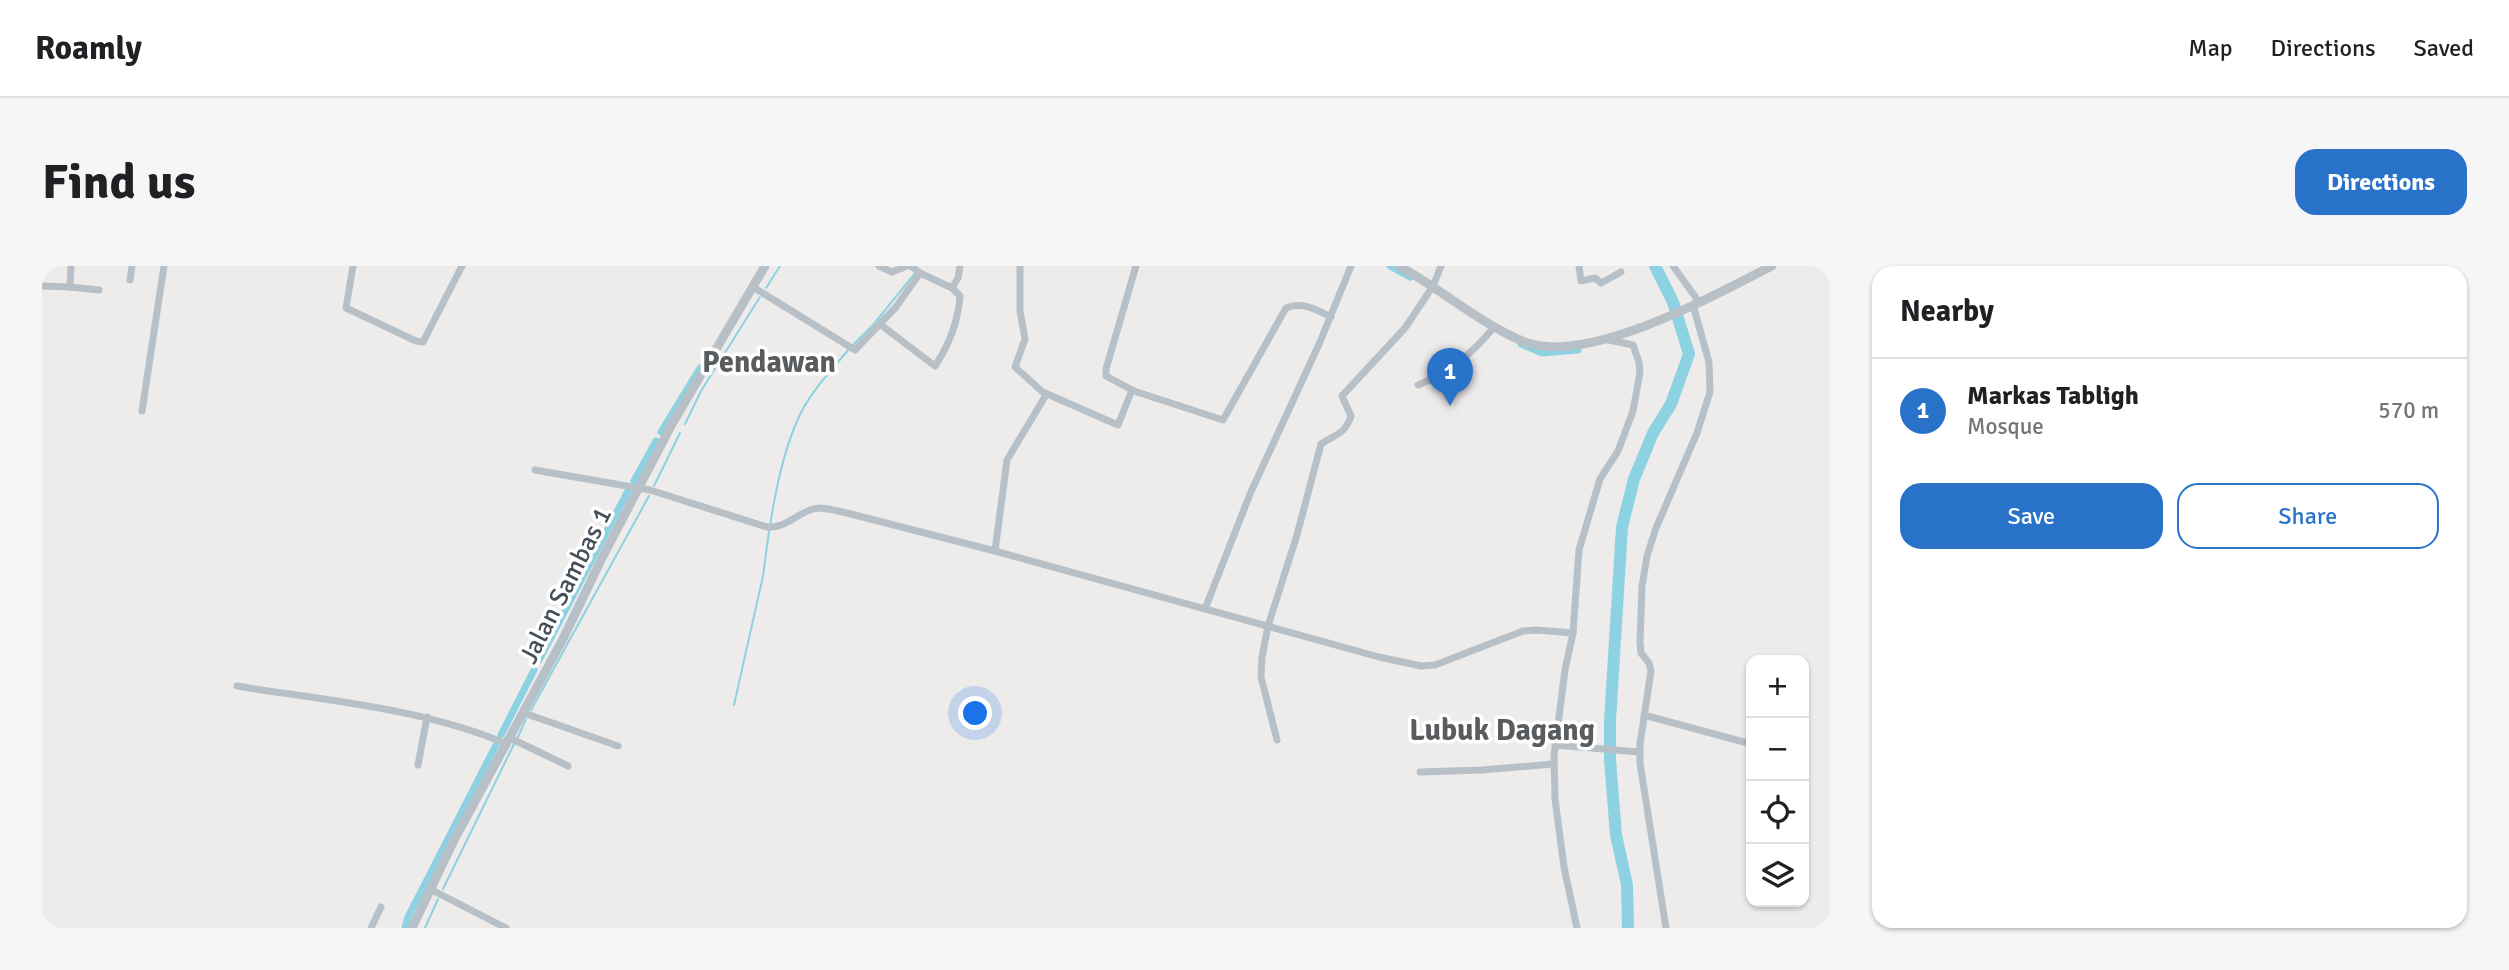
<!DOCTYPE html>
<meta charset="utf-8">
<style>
body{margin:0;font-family:Signika,sans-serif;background:#f6f6f6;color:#202124}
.controls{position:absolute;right:21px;bottom:21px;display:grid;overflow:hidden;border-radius:14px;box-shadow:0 2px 5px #0004}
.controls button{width:63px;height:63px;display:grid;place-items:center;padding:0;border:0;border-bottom:2px solid #e0e0e0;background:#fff;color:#202124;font:35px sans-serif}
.you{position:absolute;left:934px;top:448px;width:24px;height:24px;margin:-18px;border:5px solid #fff;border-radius:50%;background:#1a73e8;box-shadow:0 0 0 10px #1a73e833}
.badge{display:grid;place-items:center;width:46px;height:46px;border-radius:50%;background:#2972ca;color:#fff;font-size:23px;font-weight:700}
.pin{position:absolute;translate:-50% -58px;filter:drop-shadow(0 2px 4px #0008)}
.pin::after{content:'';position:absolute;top:37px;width:24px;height:21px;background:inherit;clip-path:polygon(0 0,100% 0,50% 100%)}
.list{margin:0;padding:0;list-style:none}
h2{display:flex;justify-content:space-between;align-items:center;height:91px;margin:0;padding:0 28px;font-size:30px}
h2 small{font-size:23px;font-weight:400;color:#757577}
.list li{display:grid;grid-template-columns:46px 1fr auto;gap:21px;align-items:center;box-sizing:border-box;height:105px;padding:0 28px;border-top:2px solid #e0e0e0}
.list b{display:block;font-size:26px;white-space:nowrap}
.list p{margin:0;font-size:23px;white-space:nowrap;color:#757577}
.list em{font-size:23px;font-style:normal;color:#757577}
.actions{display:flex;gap:14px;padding:21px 28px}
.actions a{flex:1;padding:16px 0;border:2px solid #2972ca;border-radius:21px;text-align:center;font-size:24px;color:#2972ca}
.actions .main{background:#2972ca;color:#fff}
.icon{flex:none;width:38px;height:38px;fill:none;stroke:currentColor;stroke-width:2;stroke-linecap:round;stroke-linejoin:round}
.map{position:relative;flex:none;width:1788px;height:662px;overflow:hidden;border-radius:21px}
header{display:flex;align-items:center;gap:42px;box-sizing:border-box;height:98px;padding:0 35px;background:#fff;border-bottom:2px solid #e0e0e0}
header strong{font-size:33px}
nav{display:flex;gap:38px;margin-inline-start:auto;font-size:24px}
.intro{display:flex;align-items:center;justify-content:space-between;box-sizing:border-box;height:168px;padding:0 42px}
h1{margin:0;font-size:49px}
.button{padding:18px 32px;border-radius:21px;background:#2972ca;color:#fff;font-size:24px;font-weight:700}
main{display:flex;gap:42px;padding:0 42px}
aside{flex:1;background:#fff;border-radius:21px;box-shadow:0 2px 5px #0004}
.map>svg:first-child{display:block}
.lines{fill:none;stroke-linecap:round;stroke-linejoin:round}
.stream{stroke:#8dd2e2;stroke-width:2}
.canal{stroke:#8dd2e2;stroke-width:7}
.river{stroke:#8dd2e2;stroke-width:12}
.minor{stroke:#b8c0c7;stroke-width:7}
.tertiary{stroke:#b8c0c7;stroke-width:9}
.labels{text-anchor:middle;stroke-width:7;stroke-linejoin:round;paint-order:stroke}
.street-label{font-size:26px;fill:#464f57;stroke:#fff}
.quarter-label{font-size:30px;font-weight:bold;fill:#595c5f;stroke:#fff}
</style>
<header>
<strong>Roamly</strong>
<nav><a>Map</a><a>Directions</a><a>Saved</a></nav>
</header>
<div class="intro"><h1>Find us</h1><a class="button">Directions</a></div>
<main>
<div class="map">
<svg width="1788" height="662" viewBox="0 0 1788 662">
<rect width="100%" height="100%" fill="#eeebeb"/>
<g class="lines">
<!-- stream -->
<g class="stream">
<polyline points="724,22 738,0"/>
<polyline points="811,79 831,59 874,6"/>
<polyline points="643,158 659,125 718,31"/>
<polyline points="612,220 638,167"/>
<path d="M728 260C733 227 742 184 756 153 767 127 789 105 807 83"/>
<polyline points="692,439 721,310 727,265"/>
<polyline points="489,444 607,230"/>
<polyline points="476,471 484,453"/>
<polyline points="401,623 473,476"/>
<polyline points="383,662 396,633"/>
</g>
<!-- canal -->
<g class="canal">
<polyline points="1348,0 1368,11"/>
<polyline points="1479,78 1500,87 1536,84"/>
<polyline points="619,166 658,102"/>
<polyline points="592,215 614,175"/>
<polyline points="497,394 586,225"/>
<polyline points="459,469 492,404"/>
<polyline points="363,662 366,651 454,479"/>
</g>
<!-- river -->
<polyline class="river" points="1586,662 1585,619 1574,569 1568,494 1568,455 1580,261 1592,213 1611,167 1629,138 1647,88 1631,36 1613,0"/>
<!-- minor -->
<g class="minor">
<polyline points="311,0 304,42 374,75 381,76 420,0"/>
<polyline points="837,0 850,6 865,0"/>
<polyline points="869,0 878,7 910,22 916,12 918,0"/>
<path d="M1094 0 1064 103V110L1092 125 1181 154 1244 42C1260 35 1275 44 1289 51"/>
<polyline points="1537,0 1539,15 1553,12 1559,17 1579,6"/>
<polyline points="1631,0 1657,36"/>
<polyline points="88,14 90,0"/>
<polyline points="0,20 28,21 29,0"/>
<polyline points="28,21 57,24"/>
<polyline points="711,21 813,84 854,41 878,7"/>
<path d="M839 59 893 100C907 79 916 56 918 30L910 22"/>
<path d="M1376 119C1406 107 1432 86 1452 61"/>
<polyline points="1003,127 1076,159 1090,124"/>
<polyline points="100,145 122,0"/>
<path d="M493 204 608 224 725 261C743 263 754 248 771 243 782 240 794 245 805 247L953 285 1337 391 1379 400 1393 399 1481 365 1494 364 1531 367"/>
<polyline points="953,285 965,194 1004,129 973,101 983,73 978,45 978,0"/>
<polyline points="1163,343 1208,228 1278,76 1309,0"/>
<path d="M195 420C286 435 380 442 465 478"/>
<polyline points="482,447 576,480"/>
<polyline points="1602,449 1709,478"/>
<polyline points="468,472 526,500"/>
<path d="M1235 474 1219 411 1220 391 1226 360 1255 269 1279 178C1292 169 1303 169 1309 150L1300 130 1363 62 1391 20 1399 0"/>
<polyline points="1513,479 1597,486"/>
<polyline points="376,499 385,451"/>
<polyline points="1378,506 1440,504 1512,498"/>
<polyline points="388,623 464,662"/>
<polyline points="329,662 339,641"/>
<polyline points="1535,662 1522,601 1513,533 1512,490 1523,404 1531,367 1537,284 1558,213 1576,185 1591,145 1598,106 1597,96 1591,79 1567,74"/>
<polyline points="1624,662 1598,497 1598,478 1609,405 1607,397 1599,387 1598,376 1600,320 1605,290 1614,262 1655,167 1668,126 1667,96 1651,39"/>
</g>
<!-- tertiary -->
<g class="tertiary">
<path d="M1357 0C1399 23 1436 56 1480 75 1544 102 1671 29 1730 0"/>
<polyline points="370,662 412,574 521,373 560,292 630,158 723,0"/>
</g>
</g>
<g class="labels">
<!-- street labels -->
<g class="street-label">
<text transform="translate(523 319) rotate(-63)" y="9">Jalan Sambas 1</text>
</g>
<!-- quarter labels -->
<g class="quarter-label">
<text x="727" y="106">Pendawan</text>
<text x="1460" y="474">Lubuk Dagang</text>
</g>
</g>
</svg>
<div class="controls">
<button>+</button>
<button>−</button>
<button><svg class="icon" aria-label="locate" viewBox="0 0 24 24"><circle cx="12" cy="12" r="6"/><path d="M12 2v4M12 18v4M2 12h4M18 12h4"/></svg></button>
<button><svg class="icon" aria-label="layers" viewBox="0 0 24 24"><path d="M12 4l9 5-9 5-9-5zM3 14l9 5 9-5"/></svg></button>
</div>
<div class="you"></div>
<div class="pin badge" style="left:1408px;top:140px">1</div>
</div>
<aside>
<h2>Nearby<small></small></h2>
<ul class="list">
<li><span class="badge">1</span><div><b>Markas Tabligh</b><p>Mosque</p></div><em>570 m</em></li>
</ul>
<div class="actions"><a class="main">Save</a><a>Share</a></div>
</aside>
</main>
